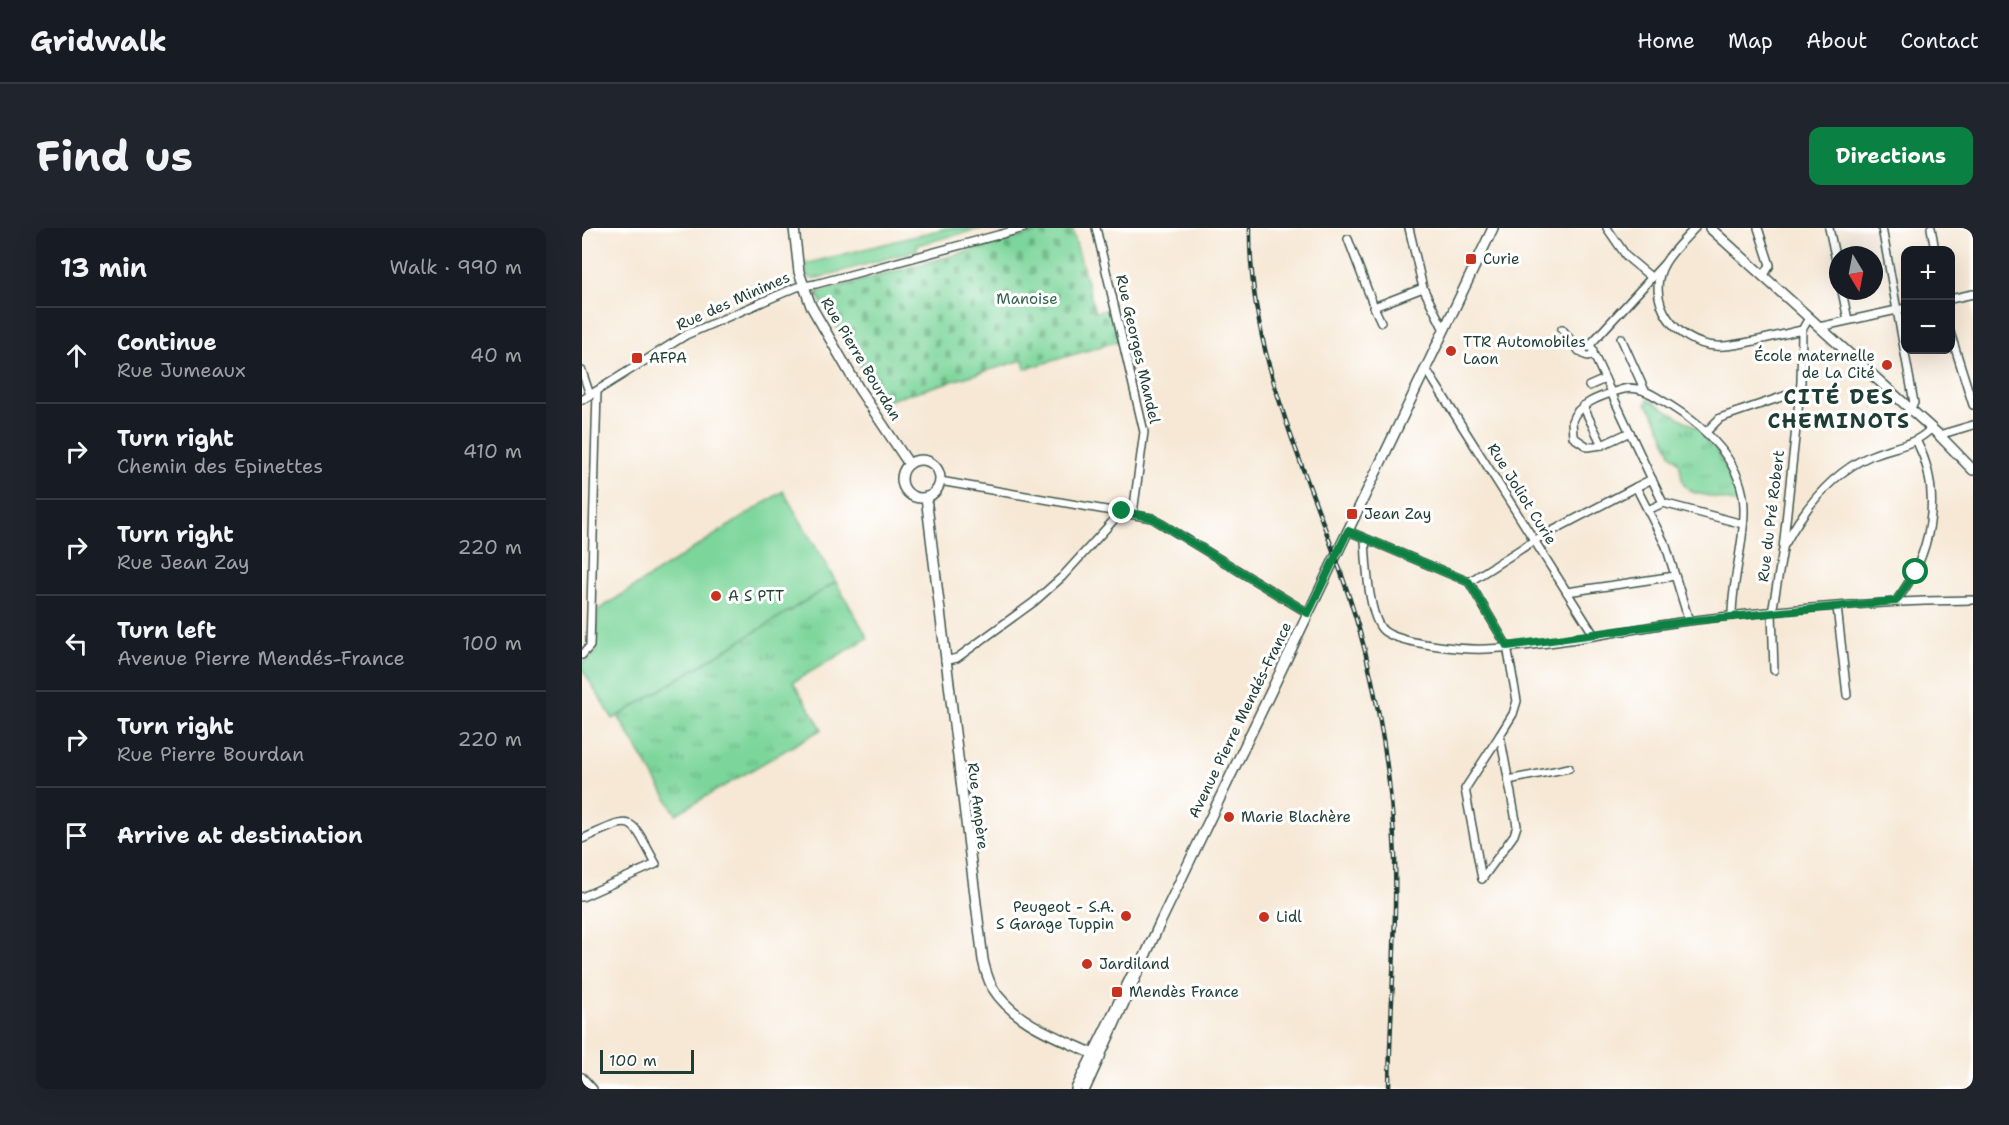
<!DOCTYPE html>
<meta charset="utf-8">
<style>
body{margin:0;font-family:"Shantell Sans",sans-serif;background:#20242c;color:#f1f3f6}
.controls{position:absolute;right:18px;top:18px;display:grid;overflow:hidden;border-radius:12px;box-shadow:0 6px 24px #0002}
.controls button{width:54px;height:54px;display:grid;place-items:center;padding:0;border:0;border-bottom:2px solid #363941;background:#171b24;color:#f1f3f6;font:30px sans-serif}
.compass{position:absolute;left:1247px;top:18px;width:54px;height:54px;border-radius:50%;background:#171b24;box-shadow:0 6px 24px #0002;rotate:170deg}
.scale{position:absolute;left:18px;bottom:15px;width:94px;box-sizing:border-box;padding-left:6px;border:3px solid #1f3d34;border-top:0;font-size:16px;line-height:21px;white-space:nowrap;color:#1f3d34;-webkit-text-stroke:4px #fff;paint-order:stroke}
.stop{position:absolute;width:18px;height:18px;margin:-14px;border:4px solid #0b8043;border-radius:50%;background:#fff}
.stop.end{background:#0b8043;border-color:#fff;box-shadow:0 2px 6px #0008}
.list{margin:0;padding:0;list-style:none}
h2{display:flex;justify-content:space-between;align-items:center;height:78px;margin:0;padding:0 24px;font-size:26px}
h2 small{font-size:20px;font-weight:400;color:#9ea1a6}
.list li{display:grid;grid-template-columns:39px 1fr auto;gap:18px;align-items:center;box-sizing:border-box;height:96px;padding:0 24px;border-top:2px solid #363941}
.list b{display:block;font-size:22px;white-space:nowrap}
.list p{margin:0;font-size:20px;white-space:nowrap;color:#9ea1a6}
.list em{font-size:20px;font-style:normal;color:#9ea1a6}
.icon{flex:none;width:33px;height:33px;fill:none;stroke:currentColor;stroke-width:2;stroke-linecap:round;stroke-linejoin:round}
.map{position:relative;flex:none;width:1391px;height:861px;overflow:hidden;border-radius:12px}
header{display:flex;align-items:center;gap:36px;box-sizing:border-box;height:84px;padding:0 30px;background:#171b24;border-bottom:2px solid #363941}
header strong{font-size:28px}
nav{display:flex;gap:33px;margin-inline-start:auto;font-size:21px}
.intro{display:flex;align-items:center;justify-content:space-between;box-sizing:border-box;height:144px;padding:0 36px}
h1{margin:0;font-size:42px}
.button{padding:15px 27px;border-radius:12px;background:#0b8043;color:#fff;font-size:21px;font-weight:700}
main{display:flex;gap:36px;padding:0 36px}
aside{flex:1;background:#171b24;border-radius:12px;box-shadow:0 6px 24px #0002}
.map>svg:first-child{display:block}
.grass{fill:url(#grass-tufts);stroke:#4d8967;stroke-width:1.5}
.cemetery{fill:url(#cemetery-stones);stroke:#4d8967;stroke-width:1.5}
.garden{fill:#7bd59a;stroke:#4d8967;stroke-width:1.5}
.lines{fill:none;stroke-linecap:round;stroke-linejoin:round}
.street-casing{stroke:#3f574c;stroke-width:10}
.secondary-casing{stroke:#3f574c;stroke-width:12}
.street{stroke:#fff;stroke-width:7}
.secondary{stroke:#fff;stroke-width:9}
.rail-casing{stroke:#1f3d34;stroke-width:4.5}
.rail{stroke:#fff;stroke-width:2;stroke-dasharray:7;stroke-linecap:butt}
.route{stroke:#0b8043;stroke-width:8}
.poi-dot{fill:#c8321e;stroke:#fff;stroke-width:2}
.labels{text-anchor:middle;stroke-width:6;stroke-linejoin:round;paint-order:stroke}
.poi-label{font-size:15px;fill:#1f3d34;stroke:#fff;text-anchor:start}
.park-label{font-size:15px;fill:#36634e;stroke:#fff}
.street-label{font-size:15px;fill:#1f3d34;stroke:#fff}
.district-label{font-size:21px;font-weight:bold;letter-spacing:1.5px;fill:#1f3d34;stroke:#fff}
</style>
<header>
<strong>Gridwalk</strong>
<nav><a>Home</a><a>Map</a><a>About</a><a>Contact</a></nav>
</header>
<div class="intro"><h1>Find us</h1><a class="button">Directions</a></div>
<main>
<aside>
<h2>13 min<small>Walk · 990 m</small></h2>
<ul class="list">
<li><svg class="icon" aria-label="ahead" viewBox="0 0 24 24"><path d="M12 20V5M6 11l6-6 6 6"/></svg><div><b>Continue</b><p>Rue Jumeaux</p></div><em>40 m</em></li>
<li><svg class="icon" aria-label="right" viewBox="0 0 24 24"><path d="M7 20v-9h11M14 6l5 5-5 5"/></svg><div><b>Turn right</b><p>Chemin des Epinettes</p></div><em>410 m</em></li>
<li><svg class="icon" aria-label="right" viewBox="0 0 24 24"><path d="M7 20v-9h11M14 6l5 5-5 5"/></svg><div><b>Turn right</b><p>Rue Jean Zay</p></div><em>220 m</em></li>
<li><svg class="icon" aria-label="left" viewBox="0 0 24 24"><path d="M17 20v-9H6M10 6l-5 5 5 5"/></svg><div><b>Turn left</b><p>Avenue Pierre Mendés-France</p></div><em>100 m</em></li>
<li><svg class="icon" aria-label="right" viewBox="0 0 24 24"><path d="M7 20v-9h11M14 6l5 5-5 5"/></svg><div><b>Turn right</b><p>Rue Pierre Bourdan</p></div><em>220 m</em></li>
<li><svg class="icon" aria-label="arrive" viewBox="0 0 24 24"><path d="M6 21V4h12l-3 4 3 4H6"/></svg><div><b>Arrive at destination</b></div></li>
</ul>
</aside>
<div class="map">
<svg width="1391" height="861" viewBox="0 0 1391 861">
<defs>
<pattern id="grass-tufts" width="24" height="20" patternUnits="userSpaceOnUse" patternTransform="scale(1.5)"><rect width="24" height="20" fill="#7bd59a"/><path d="M3 7l-1-3M5 7V3M7 7l1-3M15 17l-1-3M17 17v-4M19 17l1-3" fill="none" stroke="#64ae7e"/></pattern>
<pattern id="cemetery-stones" width="16" height="16" patternUnits="userSpaceOnUse" patternTransform="scale(1.5)"><rect width="16" height="16" fill="#7bd59a"/><path d="M2 7V4a2 2 0 0 1 4 0v3zM10 15v-3a2 2 0 0 1 4 0v3z" fill="#64ae7e"/></pattern>
</defs>
<rect width="100%" height="100%" fill="#fff"/>
<filter id="ink" filterUnits="userSpaceOnUse"><feTurbulence type="fractalNoise" baseFrequency=".0167" numOctaves="2"/><feDisplacementMap in="SourceGraphic" scale="12" xChannelSelector="R" yChannelSelector="G"/><feConvolveMatrix kernelMatrix="1 2 1 2 8 2 1 2 1" color-interpolation-filters="sRGB"/></filter>
<filter id="wash" filterUnits="userSpaceOnUse"><feTurbulence type="fractalNoise" baseFrequency=".008" numOctaves="4" result="noise"/><feDisplacementMap in="SourceGraphic" scale="24" xChannelSelector="R" yChannelSelector="G"/><feGaussianBlur stdDeviation="1.35" result="paint"/><feColorMatrix in="noise" values="0 0 0 0 0 0 0 0 0 0 0 0 0 0 0 0 0 1.4 0 .05"/><feComposite in="paint" operator="in"/></filter>
<g filter="url(#wash)">
<rect width="100%" height="100%" fill="#f6e8d5"/>
<!-- grass -->
<g class="grass">
<path d="M1066 171 1117 201 1128 218 1132 217 1157 268 1156 275 1110 264 1102 257C1095 241 1104 239 1089 226 1083 211 1075 187 1064 176Z"/>
<polygon points="254,354 286,410 211,454 240,501 94,586 36,488"/>
</g>
<!-- cemetery -->
<polygon class="cemetery" points="471,0 490,0 513,84 529,81 537,113 443,141 441,132 300,174 234,65"/>
<!-- garden -->
<g class="garden">
<polygon points="365,0 401,0 335,17 335,22 232,51 226,49 223,36"/>
<polygon points="201,263 254,354 31,491 0,441 0,435 14,425 16,382"/>
</g>
</g>
<g filter="url(#ink)">
<g class="lines">
<defs>
<g id="street">
<polyline points="514,0 562,204 551,285"/>
<polyline points="827,0 841,60 862,102"/>
<polyline points="1025,0 1045,29 1070,50"/>
<path d="M1113 0C1103 11 1090 23 1083 35 1061 72 1095 116 1134 118 1152 120 1200 106 1220 102L1227 90"/>
<polyline points="1176,0 1188,37 1181,49"/>
<polyline points="1247,0 1256,42"/>
<polyline points="1300,0 1332,175 1328,180"/>
<polyline points="1349,0 1353,22"/>
<polyline points="766,11 792,79 841,60"/>
<polyline points="1260,63 1266,92"/>
<polyline points="1368,71 1391,66"/>
<polyline points="792,79 799,94"/>
<polyline points="1237,99 1324,80"/>
<polyline points="980,101 997,123 1001,124"/>
<polyline points="1368,104 1391,177"/>
<polyline points="1039,110 1063,163"/>
<circle cx="1006" cy="123" r="5"/>
<polyline points="1006,119 1082,36"/>
<polyline points="1011,125 1025,155"/>
<polyline points="844,141 1012,407"/>
<polyline points="0,143 8,167"/>
<polyline points="1007,158 1023,151"/>
<polyline points="1027,160 1081,275 1066,282"/>
<polyline points="0,172 104,107 215,59 234,56 442,0"/>
<polyline points="1001,178 1020,217"/>
<path d="M1048 204 1020 217 1006 219 991 209 990 193C995 175 1023 167 1038 162 1057 155 1074 169 1089 178 1125 200 1163 237 1162 283 1162 318 1150 353 1150 388"/>
<polyline points="1124,204 1138,190 1217,163"/>
<polyline points="1357,207 1391,197"/>
<polyline points="1070,251 1054,259 1084,318 1107,393"/>
<polyline points="358,253 570,290 726,385"/>
<polyline points="1081,275 1161,296"/>
<polyline points="766,303 887,354 925,418 935,473 931,486 918,507"/>
<path d="M783 311C784 331 786 390 802 403 819 416 882 422 904 421 971 418 1039 402 1106 393 1201 381 1296 373 1391 372"/>
<path d="M1203 316C1223 279 1250 245 1288 228 1313 217 1329 220 1350 200"/>
<polyline points="887,354 953,312 1054,259"/>
<polyline points="985,364 1093,348"/>
<path d="M1314 373C1349 328 1362 267 1335 214"/>
<polyline points="1255,379 1265,467"/>
<polyline points="0,427 8,418 15,163"/>
<polyline points="363,433 375,430 452,374 480,349 540,283"/>
<polyline points="1192,442 1190,385 1201,321 1219,154 1220,102"/>
<polygon points="918,507 935,598 932,607 900,651 883,561"/>
<polyline points="926,552 987,540"/>
<path d="M0 611C53 588 46 585 74 636L0 669"/>
<polyline points="0,849 11,861"/>
</g>
<g id="secondary">
<polyline points="212,0 217,44 229,78 277,161 327,236"/>
<polyline points="1128,0 1357,207 1391,242"/>
<circle cx="339" cy="251" r="19"/>
<path d="M344 269 401 732C403 741 406 751 410 759 432 796 481 811 518 829"/>
<polyline points="494,861 550,747"/>
<polyline points="503,861 578,695 911,0"/>
</g>
</defs>
<!-- street casing -->
<use href="#street" class="street-casing"/>
<!-- secondary casing -->
<use href="#secondary" class="secondary-casing"/>
<!-- street -->
<use href="#street" class="street"/>
<!-- secondary -->
<use href="#secondary" class="secondary"/>
<defs>
<path id="rail" d="M668 0C666 148 747 282 783 423 800 491 810 560 813 629 815 707 808 784 807 861"/>
</defs>
<!-- rail casing -->
<use href="#rail" class="rail-casing"/>
<!-- rail -->
<use href="#rail" class="rail"/>
</g>
</g>
<g class="lines" filter="url(#ink)">
<!-- route -->
<polyline class="route" points="540,283 570,290 726,385 766,303 887,354 925,418 1107,393 1314,373 1334,344"/>
</g>
<!-- markers -->
<g class="poi-dot">
<rect x="883" y="25" width="12" height="12" rx="3"/>
<circle cx="869" cy="123" r="6"/>
<rect x="49" y="124" width="12" height="12" rx="3"/>
<circle cx="1305" cy="137" r="6"/>
<rect x="764" y="280" width="12" height="12" rx="3"/>
<circle cx="134" cy="368" r="6"/>
<circle cx="647" cy="589" r="6"/>
<circle cx="544" cy="688" r="6"/>
<circle cx="682" cy="689" r="6"/>
<circle cx="505" cy="736" r="6"/>
<rect x="529" y="758" width="12" height="12" rx="3"/>
</g>
<g class="labels">
<!-- poi labels -->
<g class="poi-label">
<text x="901" y="36">Curie</text>
<text x="881" y="119">TTR Automobiles<tspan x="881" dy="17">Laon</tspan></text>
<text x="1293" y="133" text-anchor="end">École maternelle<tspan x="1293" dy="17">de La Cité</tspan></text>
<text x="67" y="135">AFPA</text>
<text x="782" y="291">Jean Zay</text>
<text x="146" y="373">A S PTT</text>
<text x="659" y="594">Marie Blachère</text>
<text x="532" y="684" text-anchor="end">Peugeot - S.A.<tspan x="532" dy="17">S Garage Tuppin</tspan></text>
<text x="694" y="694">Lidl</text>
<text x="517" y="741">Jardiland</text>
<text x="547" y="769">Mendès France</text>
</g>
<!-- park labels -->
<g class="park-label">
<text x="445" y="76">Manoise</text>
</g>
<!-- street labels -->
<g class="street-label">
<text transform="translate(151 73) rotate(-24)" y="5">Rue des Minimes</text>
<text transform="translate(556 121) rotate(77)" y="5">Rue Georges Mandel</text>
<text transform="translate(279 131) rotate(59)" y="5">Rue Pierre Bourdan</text>
<text transform="translate(940 266) rotate(58)" y="5">Rue Joliot Curie</text>
<text transform="translate(1189 288) rotate(-83)" y="5">Rue du Pré Robert</text>
<text transform="translate(658 492) rotate(-64)" y="5">Avenue Pierre Mendés-France</text>
<text transform="translate(396 578) rotate(83)" y="5">Rue Ampère</text>
</g>
<!-- district labels -->
<g class="district-label">
<text x="1257" y="176">CITÉ DES<tspan x="1257" dy="24">CHEMINOTS</tspan></text>
</g>
</g>
</svg>
<div class="controls">
<button>+</button>
<button>−</button>
</div>
<svg class="compass" viewBox="-18 -18 36 36"><path d="M0-13l5 13h-10z" fill="#e53935"/><path d="M0 13l5-13h-10z" fill="#9ea1a6"/></svg>
<div class="scale">100 m</div>
<div class="stop" style="left:1334px;top:344px"></div>
<div class="stop end" style="left:540px;top:283px"></div>
</div>
</main>
